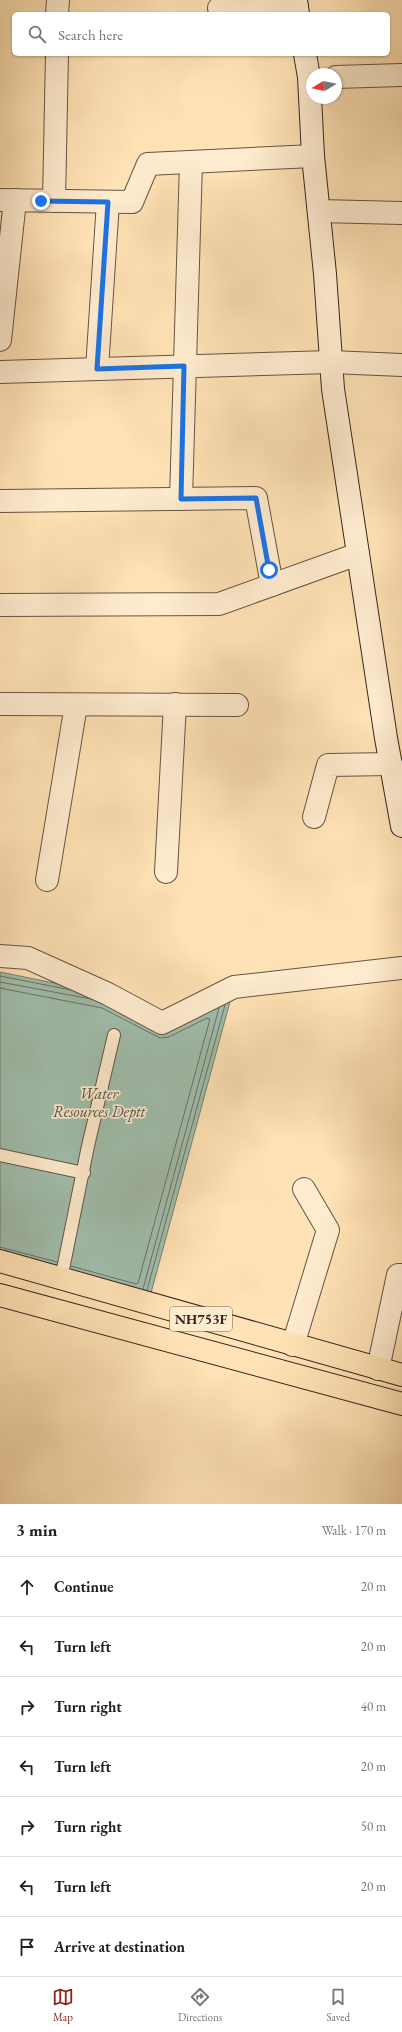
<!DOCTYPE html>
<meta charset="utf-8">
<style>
body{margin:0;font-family:"EB Garamond",serif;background:#f6f6f6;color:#222}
.compass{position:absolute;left:306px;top:68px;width:36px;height:36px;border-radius:50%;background:#fff;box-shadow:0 1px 3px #0004;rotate:260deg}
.stop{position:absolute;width:12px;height:12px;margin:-9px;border:3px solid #1a73e8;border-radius:50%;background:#fff}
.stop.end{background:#1a73e8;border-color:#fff;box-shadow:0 1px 4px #0008}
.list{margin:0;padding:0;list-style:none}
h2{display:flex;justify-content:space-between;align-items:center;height:52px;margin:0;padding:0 16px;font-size:17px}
h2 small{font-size:13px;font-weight:400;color:#767676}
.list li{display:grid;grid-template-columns:26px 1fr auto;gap:12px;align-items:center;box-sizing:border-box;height:60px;padding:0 16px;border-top:1px solid #e0e0e0}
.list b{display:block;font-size:15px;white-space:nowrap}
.list em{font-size:13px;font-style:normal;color:#767676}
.icon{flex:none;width:22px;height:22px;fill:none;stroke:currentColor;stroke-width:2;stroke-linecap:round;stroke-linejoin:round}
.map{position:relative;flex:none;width:402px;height:1504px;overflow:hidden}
.search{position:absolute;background:#fff;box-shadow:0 1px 3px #0004;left:12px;right:12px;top:12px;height:44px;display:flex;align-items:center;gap:10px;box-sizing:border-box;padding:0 14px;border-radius:6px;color:#767676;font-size:15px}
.sheet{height:472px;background:#fff}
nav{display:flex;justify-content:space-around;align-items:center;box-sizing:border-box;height:56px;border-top:1px solid #e0e0e0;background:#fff;font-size:11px;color:#767676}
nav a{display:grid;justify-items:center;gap:2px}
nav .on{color:#8f2418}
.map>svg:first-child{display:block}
.water{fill:#a0bead;stroke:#748174}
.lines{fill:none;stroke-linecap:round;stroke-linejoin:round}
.shore{stroke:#6a7266;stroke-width:1}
.lane-casing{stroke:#665444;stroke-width:14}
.street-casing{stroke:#665444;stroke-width:24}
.secondary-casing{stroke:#33251f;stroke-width:24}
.highway-casing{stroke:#33251f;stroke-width:24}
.lane{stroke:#ffeccf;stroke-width:12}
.street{stroke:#ffeccf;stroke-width:22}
.secondary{stroke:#ffeccf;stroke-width:22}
.highway{stroke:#ffe2b5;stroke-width:22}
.route{stroke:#1a73e8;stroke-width:5}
.labels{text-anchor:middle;stroke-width:3.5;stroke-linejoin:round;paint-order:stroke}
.shield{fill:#ffeccf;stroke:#706154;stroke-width:1}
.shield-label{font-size:14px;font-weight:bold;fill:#33251f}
.water-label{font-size:16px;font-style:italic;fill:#54534a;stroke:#ffeccf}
</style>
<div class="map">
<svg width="402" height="1504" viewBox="0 0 402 1504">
<rect width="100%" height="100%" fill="#ffe2b5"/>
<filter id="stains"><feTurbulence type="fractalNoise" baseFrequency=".005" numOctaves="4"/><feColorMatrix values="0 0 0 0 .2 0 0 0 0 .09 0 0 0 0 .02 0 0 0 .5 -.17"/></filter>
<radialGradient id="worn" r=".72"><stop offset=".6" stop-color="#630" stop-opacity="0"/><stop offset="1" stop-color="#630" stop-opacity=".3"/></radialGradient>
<!-- water -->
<polygon class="water" points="0,972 108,994 162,1023 234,987 148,1304 0,1261"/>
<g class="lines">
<!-- shore -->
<g class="shore">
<polyline points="0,976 71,990"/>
<polyline points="0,982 91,999"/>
<polyline points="0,988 102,1008 160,1038 169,1037 207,1018 210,1019 138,1283 136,1284 71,1266"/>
<polyline points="0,1247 57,1262"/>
<polyline points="143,1289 219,1008"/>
<polyline points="147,1290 225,1005"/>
</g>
<defs>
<g id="lane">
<polyline points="0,1155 84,1173"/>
<polyline points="61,1279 88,1146 114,1035"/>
</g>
<g id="street">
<polyline points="219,8 297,7"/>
<polyline points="57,14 58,0"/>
<polyline points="336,77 402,75"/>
<polyline points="0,200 132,202 148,164 313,156"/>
<polyline points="54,201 57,54"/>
<polyline points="319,211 402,213"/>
<polyline points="0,340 15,200"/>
<polyline points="97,369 108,202"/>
<polyline points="0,372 331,362 402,365"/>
<polyline points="181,499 191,162"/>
<polyline points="0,501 256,498 272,585"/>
<polyline points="0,605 219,604 358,554"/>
<polyline points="0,704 237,705"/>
<polyline points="314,817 328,765 391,764"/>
<polyline points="166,872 175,704"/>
<polyline points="47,880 76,705"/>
<polyline points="0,956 28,958 108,994 162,1023 234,987 402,968"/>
<polyline points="293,1345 328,1230 304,1189"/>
<polyline points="378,1369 398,1275 402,1275"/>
</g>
<g id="secondary">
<polyline points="296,0 298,14"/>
<polyline points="305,54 309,77 313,156 325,274 333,389 386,738 402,826"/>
</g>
<g id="highway">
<polyline points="0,1261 402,1375"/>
<polyline points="0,1295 402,1404"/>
</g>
</defs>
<!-- lane casing -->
<use href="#lane" class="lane-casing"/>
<!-- street casing -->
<use href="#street" class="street-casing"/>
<!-- secondary casing -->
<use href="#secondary" class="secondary-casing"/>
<!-- highway casing -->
<use href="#highway" class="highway-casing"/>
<!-- lane -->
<use href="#lane" class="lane"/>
<!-- street -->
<use href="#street" class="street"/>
<!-- secondary -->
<use href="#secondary" class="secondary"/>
<!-- highway -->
<use href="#highway" class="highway"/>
</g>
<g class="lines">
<!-- route -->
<polyline class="route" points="41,201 108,202 97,369 184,366 181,499 256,498 269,570"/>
</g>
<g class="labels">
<!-- shield labels -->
<rect class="shield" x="170" y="1307" width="62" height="24" rx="3"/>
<g class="shield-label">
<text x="201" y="1324">NH753F</text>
</g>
<!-- water labels -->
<g class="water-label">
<text x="99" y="1099">Water<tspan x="99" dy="18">Resources Deptt</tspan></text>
</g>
</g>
<rect width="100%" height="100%" filter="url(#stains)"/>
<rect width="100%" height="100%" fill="url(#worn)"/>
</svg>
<svg class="compass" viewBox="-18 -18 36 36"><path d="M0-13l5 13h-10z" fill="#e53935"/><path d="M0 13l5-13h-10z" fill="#767676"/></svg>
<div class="stop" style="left:269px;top:570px"></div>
<div class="stop end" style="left:41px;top:201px"></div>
<div class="search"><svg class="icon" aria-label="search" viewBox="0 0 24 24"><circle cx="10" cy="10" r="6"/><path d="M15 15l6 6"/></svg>Search here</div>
</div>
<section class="sheet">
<h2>3 min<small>Walk · 170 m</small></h2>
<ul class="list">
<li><svg class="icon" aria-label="ahead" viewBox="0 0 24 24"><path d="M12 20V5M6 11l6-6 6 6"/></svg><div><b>Continue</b></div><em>20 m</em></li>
<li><svg class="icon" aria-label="left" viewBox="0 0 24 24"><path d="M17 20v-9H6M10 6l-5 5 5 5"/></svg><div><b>Turn left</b></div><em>20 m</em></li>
<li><svg class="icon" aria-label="right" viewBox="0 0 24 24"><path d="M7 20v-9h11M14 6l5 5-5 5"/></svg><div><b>Turn right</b></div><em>40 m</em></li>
<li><svg class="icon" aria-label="left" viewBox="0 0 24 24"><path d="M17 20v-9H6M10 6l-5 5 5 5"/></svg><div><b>Turn left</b></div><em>20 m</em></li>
<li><svg class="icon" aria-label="right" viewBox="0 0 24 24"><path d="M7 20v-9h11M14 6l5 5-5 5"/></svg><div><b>Turn right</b></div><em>50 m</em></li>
<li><svg class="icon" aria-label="left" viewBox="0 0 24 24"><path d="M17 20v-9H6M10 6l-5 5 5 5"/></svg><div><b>Turn left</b></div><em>20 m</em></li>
<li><svg class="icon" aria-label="arrive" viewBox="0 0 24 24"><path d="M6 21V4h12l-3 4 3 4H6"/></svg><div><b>Arrive at destination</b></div></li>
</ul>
</section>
<nav>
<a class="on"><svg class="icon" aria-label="map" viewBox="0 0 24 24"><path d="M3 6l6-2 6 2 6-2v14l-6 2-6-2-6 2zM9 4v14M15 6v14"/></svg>Map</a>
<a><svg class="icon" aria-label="directions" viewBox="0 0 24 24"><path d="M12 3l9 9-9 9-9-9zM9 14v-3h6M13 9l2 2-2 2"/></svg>Directions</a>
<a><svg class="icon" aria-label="saved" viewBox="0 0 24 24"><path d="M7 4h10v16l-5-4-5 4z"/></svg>Saved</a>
</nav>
